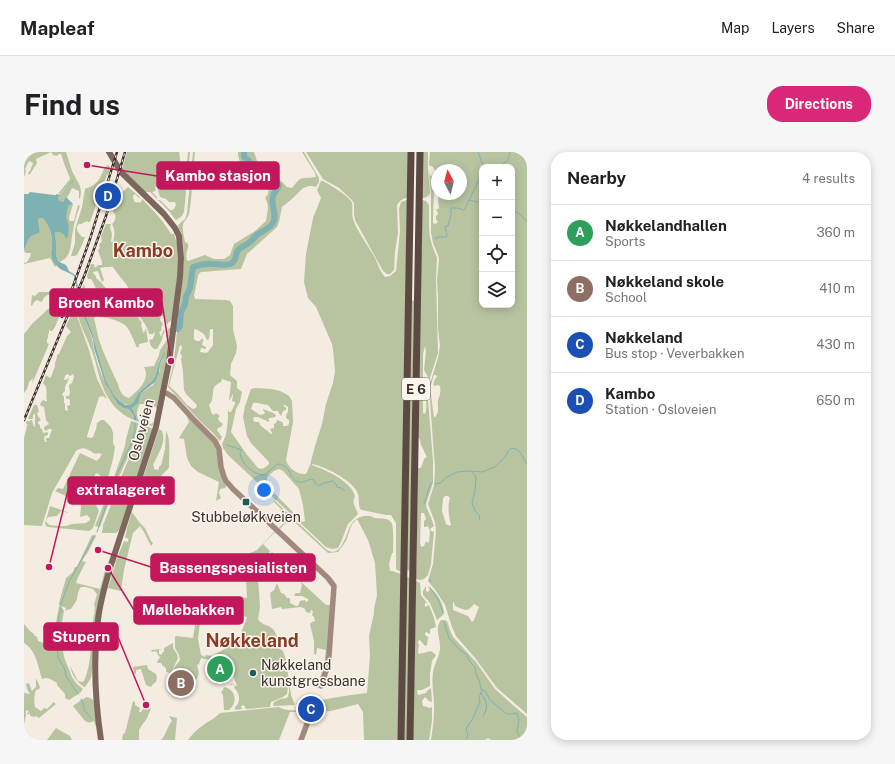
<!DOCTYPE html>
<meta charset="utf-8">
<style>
body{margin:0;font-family:"Public Sans",sans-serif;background:#f6f6f6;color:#202124}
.controls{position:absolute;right:12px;top:12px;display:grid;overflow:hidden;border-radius:8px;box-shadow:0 2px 10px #0003}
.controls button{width:36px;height:36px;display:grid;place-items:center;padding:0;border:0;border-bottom:1px solid #e0e0e0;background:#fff;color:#202124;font:20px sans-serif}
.compass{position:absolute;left:407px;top:12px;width:36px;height:36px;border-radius:50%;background:#fff;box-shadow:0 2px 10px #0003;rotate:353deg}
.you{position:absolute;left:240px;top:338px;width:14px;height:14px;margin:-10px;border:3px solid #fff;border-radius:50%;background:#1a73e8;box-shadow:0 0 0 6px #1a73e833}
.badge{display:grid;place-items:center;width:26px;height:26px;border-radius:50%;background:#db2777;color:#fff;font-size:13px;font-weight:700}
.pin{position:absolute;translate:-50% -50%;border:2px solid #fff;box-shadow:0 1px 4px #0006}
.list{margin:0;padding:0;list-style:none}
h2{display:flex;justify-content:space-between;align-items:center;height:52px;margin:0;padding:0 16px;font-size:17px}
h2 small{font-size:13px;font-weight:400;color:#757577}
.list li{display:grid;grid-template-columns:26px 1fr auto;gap:12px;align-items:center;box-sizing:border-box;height:56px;padding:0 16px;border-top:1px solid #e0e0e0}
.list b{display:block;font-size:15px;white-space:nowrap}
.list p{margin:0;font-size:13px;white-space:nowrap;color:#757577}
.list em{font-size:13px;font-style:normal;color:#757577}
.icon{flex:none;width:22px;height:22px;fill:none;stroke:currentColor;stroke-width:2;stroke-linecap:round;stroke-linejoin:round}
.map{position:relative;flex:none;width:503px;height:588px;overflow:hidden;border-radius:16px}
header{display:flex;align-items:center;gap:24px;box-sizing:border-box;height:56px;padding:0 20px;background:#fff;border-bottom:1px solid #e0e0e0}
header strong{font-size:19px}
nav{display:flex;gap:22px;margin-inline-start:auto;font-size:14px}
.intro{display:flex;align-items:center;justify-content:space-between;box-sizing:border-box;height:96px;padding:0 24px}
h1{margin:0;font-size:28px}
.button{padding:10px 18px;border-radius:16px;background:#db2777;color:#fff;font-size:14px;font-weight:700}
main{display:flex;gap:24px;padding:0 24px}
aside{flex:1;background:#fff;border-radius:16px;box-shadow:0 2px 10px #0003}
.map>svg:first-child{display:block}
.green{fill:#b8c4a0;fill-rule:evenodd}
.water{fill:#7fb0b2}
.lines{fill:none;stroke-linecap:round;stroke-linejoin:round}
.stream{stroke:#7fb0b2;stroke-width:1}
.river{stroke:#7fb0b2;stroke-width:6}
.secondary{stroke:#a18a7d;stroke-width:5.5}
.primary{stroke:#7d675c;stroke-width:6}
.highway{stroke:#5c4a42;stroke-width:7}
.rail-casing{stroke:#3b302b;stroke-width:2.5}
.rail{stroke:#fbf5ee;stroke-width:1;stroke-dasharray:3;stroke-linecap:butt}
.poi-dot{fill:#1f5a5e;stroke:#fbf5ee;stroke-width:1.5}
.labels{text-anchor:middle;stroke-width:3;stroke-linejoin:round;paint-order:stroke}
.shield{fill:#fbf5ee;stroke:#756b66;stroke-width:1}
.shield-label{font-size:13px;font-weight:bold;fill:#3b302b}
.street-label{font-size:14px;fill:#3b302b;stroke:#fbf5ee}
.poi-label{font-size:14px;fill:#3b302b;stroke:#fbf5ee}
.district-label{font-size:18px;font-weight:bold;fill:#8c3b22;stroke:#fbf5ee}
.leader{fill:none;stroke:#c2185b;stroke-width:1.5}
.callout-dot{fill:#c2185b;stroke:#fbf5ee;stroke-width:1.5}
.callout{fill:#c2185b;stroke:#c2185b;stroke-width:1.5}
.callout-label{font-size:15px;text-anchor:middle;font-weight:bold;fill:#fff}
</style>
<header>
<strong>Mapleaf</strong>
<nav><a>Map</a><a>Layers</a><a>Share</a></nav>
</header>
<div class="intro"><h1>Find us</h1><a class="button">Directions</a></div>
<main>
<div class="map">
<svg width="503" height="588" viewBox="0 0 503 588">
<rect width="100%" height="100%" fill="#f4ebe1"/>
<!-- green -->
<g class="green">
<polygon points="9,0 27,0 12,7 13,11 6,22 4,23 5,19 6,19 9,11 5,9 1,17 2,19 0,25 0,8 2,4 6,3"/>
<polygon points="27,0 42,0 48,19 56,34 57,40 56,47 55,46 55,39 48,36 43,46 41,46 39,50 35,48 34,46 48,29 36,42 34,42 46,27 46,26 41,14 37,2 35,2 33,4 29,3"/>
<path d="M103 0H155C157 5 154 11 160 14L163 12 164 0H166L160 60 158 64 152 68 151 67 144 58 134 48H136L146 58H148L150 57 152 53 151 50H145L142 47 136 45 133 35 132 34 131 36 132 39 128 40 133 45V47L126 40H121L98 17Z"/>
<path d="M169 0H171L168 29C169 32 166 58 165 62 164 65 162 67 160 70 157 76 160 83 161 90 166 92 164 95 163 99 162 102 162 105 163 108L164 109 181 103 190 107H200L206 103 210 92 231 79 242 69C243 62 246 53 241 46L244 42C244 41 245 37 244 36 242 31 238 31 234 28 225 23 213 11 214 0H230L235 15 244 21 252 24 263 35 268 36C278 23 277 27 292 25L291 21 278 0H280L295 26V30L292 35 288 34H285L279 36 268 47 258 55 255 70 253 75 223 102 217 117 177 120 175 122 174 124 170 144 171 147 202 148 206 149 209 154V177L213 194 212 201 207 212 206 223 213 229V236L218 240 216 250 212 257 207 280 224 304 234 316C239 318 242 315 245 312V310L227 291 223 284 219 265 221 254 227 237 231 236 247 237 256 239 262 242 265 244 268 249 269 270 262 308C264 316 273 323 282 322L286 313 291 294 298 272 302 252 309 231 311 219 309 197 308 192 292 155 284 146 280 130 282 102 289 66 297 46 293 38 297 29H299C306 33 322 42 327 49 330 53 327 61 329 67 334 81 344 93 351 106 354 112 356 120 361 125L366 124 372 119 376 79 375 57 377 50 383 48 377 420 372 417V371L367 363H362L338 358 336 357C334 350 336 344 332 338 325 327 300 314 288 312V313C302 318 327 329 331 344 327 352 332 355 334 362L324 372 317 390 314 396 308 397 302 395 204 303 199 296 198 292 202 283 204 267V257L205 260H207L211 252V250L208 249 209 244V242L205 249 207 230 198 227 197 230C195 231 193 232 191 234 187 238 191 247 185 253L188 262 190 263 192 261 196 264 194 266 195 269 199 272 197 275 194 276 193 278 198 285 196 289 195 288 189 281 176 269 144 235 150 209 160 109 159 91 154 73 161 67 163 61ZM172 177 180 182 183 188 185 187 186 177H189V193L184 200 182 201 176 200 177 196 182 197V195L178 193 179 189V187H177L176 189H172L170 187V178ZM156 193H157L158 196 156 201 158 204 157 207 159 219 160 238 162 242 173 253 172 256 169 257 163 253 153 241 145 234ZM229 251C234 250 238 253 244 253L249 259H254L256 263 257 264 259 259 262 258V256L259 253H261L264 255V260L262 263V266L265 268V272L263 274H259V271L258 270 253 268 252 271 250 272V276L246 277 248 281V282H247L236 273 235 270H231L229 268 230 265H234L245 270V268L244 267 246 266 251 265 252 263C249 260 243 259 239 257V258L241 261 240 262 236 263 227 257ZM255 317 259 319 275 337 279 353 281 369 279 370 243 334V325L250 319Z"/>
<polygon points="282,0 384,0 383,46 379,47 376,49 373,53 374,81 371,100 370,118 366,122 363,122 359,119 331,68 330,62 330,52 328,48 315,36 299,27"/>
<path d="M399 0H404V17L406 41C404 45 402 46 398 46Z"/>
<path d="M406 0H503V562L473 536 451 506 432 484 428 475 421 453 412 439 404 429 409 412 412 379 411 370 404 352 410 333 411 317 405 235 414 206 416 194 414 176V145L413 129 415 107 414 103 409 91 407 81V43L405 19 406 24H407L409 21 411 19 409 15 405 13ZM458 15H488V153H458ZM413 18H437V42H415L414 48 415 56 414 57H412L414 62 412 64V68L414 69 413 71 411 72 409 71V69L410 39 409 35 413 39ZM410 223H412L413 225 411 227 409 233 411 234 414 233 416 234C417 240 416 243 414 248 413 255 416 259 411 265H410L406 236ZM421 344H424L426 346C423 355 425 364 427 373L426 374 422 372 418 359 419 346ZM429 450 430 451 431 454C441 458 443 461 450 452L455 455 450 468 448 470 444 464 429 458Z"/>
<path d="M84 13 86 15 85 21 83 23 72 49 71 56 66 70H64L63 69 57 72H55C50 77 55 81 58 85H61L57 95 53 103 50 104H47L51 91V78L58 55 61 37C65 35 70 34 73 30 78 25 78 17 84 13Z"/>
<path d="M104 35 116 45 115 46 111 42 109 44 110 49C112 51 116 51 118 49L117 48 118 47C129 58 139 68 147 82H150L154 95 155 107 149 167 144 171 143 173 140 168 141 166 138 164 137 165 136 168 139 172 137 176 138 178 135 180 137 185 139 179 141 178 137 190 133 197H130L127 194 125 188 129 187 131 181 130 180 129 182H125C124 173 115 165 110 157 107 151 104 145 102 139L105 138C103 131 98 128 94 122 92 119 90 117 88 114L87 115H81L76 116 80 128 78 130 74 119 69 120V121L72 124V126C84 135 83 146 101 139L108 156 118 171 117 173 119 180 120 181 122 176 124 190 115 192V194L113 196C110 189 107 181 103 175 97 168 80 165 72 164L70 166C72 173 73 181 75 188 80 203 87 217 94 232 95 236 96 240 99 243 101 245 103 245 105 246 112 240 122 232 122 222 122 219 121 217 120 215L130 214 135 203 136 198 141 191 143 187 142 183 144 177 147 175V179L145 182V183H147L143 210 129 273 128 274 113 269 112 264 108 256 113 251 117 241 129 233 136 219V212L138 209 140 201 135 209 131 225 127 230 115 240 112 248 108 252 105 253 100 252 90 243 82 229 72 195 68 180 60 159 56 142 60 132 61 136V152L63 153 64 159 80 151C79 145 76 145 73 139 71 135 70 131 67 127H64L63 124 67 112H70L71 116 74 113H78C79 109 75 103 74 98L76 96 75 93 78 89 77 84 82 72H87L86 75 88 82 87 90H89C91 82 91 78 88 72 91 70 92 65 91 62L89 60C90 51 97 40 104 35ZM116 252H123L132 255C134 260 131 268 128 272L116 270C112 264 112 259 116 252Z"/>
<path d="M398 48 402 49 405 53V76L406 85 408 93 413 106 412 127 414 201 403 235 409 309V331L402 352 403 357 407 365 410 374 406 377 408 380 410 379 407 412 404 423 400 427 396 428 392 427 394 316H397L400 307 403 305 397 293 396 288 394 285ZM401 194 402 199 400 218 404 225C398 236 405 251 401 262L399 261V202ZM397 361H400L402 367 400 369V375H402L404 374 406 379 405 390 404 391 402 389 400 394 398 395 397 394 396 391Z"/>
<path d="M49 52 45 66 46 69H50L54 53 56 54C53 62 50 70 49 79 46 91 49 104 36 110L34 109 32 103V90L31 80 40 60 44 54Z"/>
<path d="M19 65C24 72 29 84 28 93 28 95 27 97 27 99 26 104 30 109 33 113L31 115 26 106 0 112V111L3 110 6 105 7 101H2L0 99C1 94 3 86 8 83 10 82 13 82 15 81L16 80 14 68 16 66Z"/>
<path d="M43 137 46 138 31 175 28 179H26L25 176V180L24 183V185L23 188V191L25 192 8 232 9 226 5 230 3 237 0 241V182L8 172 24 157 27 156 36 144C29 140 20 142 18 150L13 148 10 150 8 154 7 153 8 143 11 144 15 140H25L33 138 38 141Z"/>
<path d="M55 144C58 159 63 172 68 186 69 190 69 194 70 198 75 217 80 234 93 248 97 253 98 255 105 257L110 264V268C100 264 91 257 85 247 74 230 74 214 67 197 62 183 53 168 52 153 52 150 54 147 55 144Z"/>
<polygon points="388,148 390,149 386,419 383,418 387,150"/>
<path d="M51 154 54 167 65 198 73 227 83 247 79 244 75 245 63 284V285L67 286 69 285 72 277 73 271 77 268H80L87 275 89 281V291L91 295 89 307 81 337V339L82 340 85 339 101 294 102 287 107 269 114 271V273L108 296 89 338 86 348 76 375 71 374 81 349 76 347 75 350 72 353 75 359 69 376 68 377 65 379 24 375 22 374 21 372 26 354 46 361 37 359 33 364 24 365 22 369 25 373 34 374H42L48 372 62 371 66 368V366L63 363 56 365 57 355V351L31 339 34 336 39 337 56 301 73 309 74 307H75L78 302 74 301 73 302 71 301V302C65 298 59 293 52 299L28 341 18 374 0 373V286L3 275 2 274 4 273 2 271 3 269H5L8 268 10 275 11 274V262L9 263V266L8 267H4L10 253H13L15 259 13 262 14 264 17 268 14 270V272L16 273V276L18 277 19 280 20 281 23 280 24 281V283L21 284 20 286 21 290H23L22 288V286H25L28 277H24L22 279 20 277V275L25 272 22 268 20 255 17 254 16 252 18 249 20 248 21 249H23C21 243 25 236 19 231L22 223 26 226C29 223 28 220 31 215 30 210 33 209 33 203L35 202 43 184 47 180 42 174ZM43 222H44L46 224 49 222 50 225 48 231 45 233C45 237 47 241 45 244H42V246L43 247H45L46 248V253L43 254 44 259 41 258V252L40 251V245L38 242 41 239V235L45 226 43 227 42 228H40L41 224ZM72 321 76 323 77 328 80 329 81 332 79 336V343L76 346 74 345 71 346 69 348 68 346 70 343 65 334Z"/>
<polygon points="161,260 190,290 203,333 201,336 196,337 195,341 197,346 192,349 195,330 174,320 167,314 163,306 160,287 155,286 165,270"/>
<polygon points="118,272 129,277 96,377 92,381 78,381 79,373 87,353 91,338 108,300 116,275"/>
<path d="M135 277 138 279C143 292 133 302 129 314H130V317L134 318 136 313 137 314 141 297 142 279C147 286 145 306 145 315 144 318 141 319 139 322 136 325 135 330 132 333L118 329Z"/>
<path d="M251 349 303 398C318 407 322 380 328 371 332 366 339 363 345 364 351 365 346 365 351 366 357 367 365 365 368 372 370 380 369 393 369 401H368L365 412 366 419H368L377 422 374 588H340L339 560 334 552 307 559 290 560 291 559 299 558 302 556 293 552 294 549C311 545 327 543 343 541L346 504 345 484 350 461V457L353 443 351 411 344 388 333 367 328 372 322 389 314 400 304 401 266 366 256 377 255 376 265 365 250 350Z"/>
<polygon points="108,360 115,370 121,376 127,389 129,391 127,394 120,380 116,374 109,381 100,418 97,439 84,436 91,413 92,411 91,411 100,389 104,390 104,388 105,388 103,386 101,386 103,376"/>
<path d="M251 379V380L239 392 246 399 245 401 246 402 248 400 260 411C253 413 244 408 237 406L235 408 238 409 239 412 238 418 234 426 236 455 234 467C238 474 244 472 249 477 251 479 252 484 254 486L253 487 252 494 259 499 262 508 267 543 271 553 250 554 249 553 250 550 256 547 263 546C265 542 266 537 264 534L263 542 259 545 247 550 246 555 222 557 220 553 217 554 218 557 212 558 211 557V555C217 551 216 540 210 536L211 534 208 532 207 534 206 533 208 531 212 534H213L201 502 186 508 177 506 175 512 173 513 175 521 173 527C167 530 154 529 147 528L150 516 156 508 155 503 151 496V485L152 484 169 486 173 461 177 462 174 487 177 503 181 505 182 503 188 504 204 495 216 483 223 466 219 463 216 457 217 452 215 444 223 446 221 411 222 403 233 398Z"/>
<path d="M68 383 72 384 64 400 58 409 62 410 54 425 52 431 76 437 83 411H84L85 412 67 526 61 535H60C52 529 48 523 46 514L54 529 58 530 60 529C65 518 66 506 67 494 67 482 69 469 71 456L70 453 73 442 69 437 62 435H57C52 440 55 446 51 451 50 453 48 455 47 457L43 458 41 459 42 456 35 453V451L42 426 49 420 51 415H53Z"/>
<polygon points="383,425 386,426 383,588 379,588"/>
<polygon points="275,428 302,453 307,453 303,508 297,527 296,526 300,513 302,498 293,496 292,503 290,502 290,489 286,472 288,470 291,469 290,465 288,463 289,459 287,458 286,461 282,460 281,457 277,455 258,457 257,455 248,457 246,441 250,438 253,431 257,441 260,442 263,446 266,446 266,451 272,454 274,454 276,449 281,448 282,450 284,449 284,447 278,444 271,444 270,443 272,441 276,441 278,432"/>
<path d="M392 429 396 431 397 443 403 451H401V455L405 453 410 466 412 475 406 477V481L405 482 403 480 401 481V483L404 485 403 493 401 494 396 488 394 489V491L395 493C395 496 393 500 395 502L407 499 412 503 408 509 406 522V534L398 538H394L393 539 394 543 402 541 403 539 407 536 408 550 405 549 401 545 398 549 399 554 407 556 408 554V569L405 588H389Z"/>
<path d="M402 434V439L404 440 406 438 404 434C412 439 420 452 420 462L413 468 406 451 399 443V439Z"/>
<path d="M35 454 39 457 40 459 38 470 37 484 40 505 48 525 53 532 59 537 56 541 45 548 41 546V542L33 533V531C28 528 24 524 18 527 14 514 12 498 0 491V472L6 479 10 482V483L13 485 14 489 22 492H28Z"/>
<path d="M417 468H420L423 469 427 481 430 486 452 510 471 537 490 554 503 565V588H467L464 586 461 588H407C408 579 410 570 410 560 411 547 407 534 409 521 410 512 415 506 416 497 417 487 410 477 417 468Z"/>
<polygon points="149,491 149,496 153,502 154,506 147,521 142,520 142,516 139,514 137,511 133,511 133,510 136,505 134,503 133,500 131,499 128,500 127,498 138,497 135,498 135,502 137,503 140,499 140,496"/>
<polygon points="123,513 124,517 132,522 133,526 132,530 129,532 127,535 122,533 117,517 112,518 112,522 110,522 109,515"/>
<path d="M12 526 16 535 15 537 12 538C10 542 10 550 11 555L17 559 20 556 23 557 28 552 29 550 32 552 15 566 12 564 11 565 6 564V561L4 563 3 561 5 560 3 558 2 559V564L0 572V541L6 542 3 537 2 532 5 531 8 539 12 535Z"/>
<path d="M200 535C212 537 214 551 205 558H200L199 543 197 540 199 538Z"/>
<path d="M63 545C65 546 67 546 69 548 72 552 72 569 73 575H72L70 569C66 571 63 571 60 568L49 554 57 548Z"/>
<polygon points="109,549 111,550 111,553 116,556 115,560 117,560 120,556 127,557 122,568 118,573 115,578 115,588 98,588 99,582 101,581"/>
<path d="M255 555C263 560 277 558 286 558L285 560H266L255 588H164L168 583 174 577 182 571 189 567 196 561Z"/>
<path d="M145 564 153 566 151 588H137C142 583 143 575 148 569Z"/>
<polygon points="32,576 46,584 48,588 23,588"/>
</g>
<!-- water -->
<path class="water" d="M49 28V29L34 46 35 48 39 50 41 46H43L49 52 44 54 42 65 45 74 44 85 42 86C39 80 37 80 31 80L32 90V103L34 109C41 114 41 109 45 119L51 123 60 159 68 180 72 195 82 229 90 243 96 249 101 253H106L110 250 115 240 127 230 131 225 135 210 140 201H141L136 212 135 221 131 230 117 241 114 251 108 256 112 264 113 269 110 268V264L105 257 100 256 94 252 81 231 70 196 69 187 57 157 50 124C42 118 36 120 30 110 25 102 28 99 28 92 29 83 24 72 19 66H16L14 68 16 80 15 81 7 84 4 88 0 98V42H4L6 40 30 43H32V42L36 43Z"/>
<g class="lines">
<!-- stream -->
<g class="stream">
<polyline points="454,0 460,15"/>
<polyline points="476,15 480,11 484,8 486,0"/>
<polyline points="445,48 458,51"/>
<path d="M488 58C494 60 500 65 503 70"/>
<path d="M411 87 415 85H422C424 82 422 79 421 76L422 74H424L427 62V56H434L439 58 441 57 458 21"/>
<path d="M203 293 218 298 216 301C217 311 229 323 240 323L254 312C257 312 261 314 263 316 267 321 269 332 279 330 283 329 285 327 289 327L291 331 295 334 300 331 309 329 312 332 313 335 317 336 321 339"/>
<polyline points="447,319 451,323 452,327 451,338 448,351 451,359 455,363 456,368"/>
<polyline points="411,332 416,331 423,325 433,320 446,319 458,320 471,315 481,305 485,298 487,296 492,297 495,299 499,305 502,311"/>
<polyline points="400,352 404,339 407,331"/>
<polyline points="73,380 90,329 107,292 111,279 111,271"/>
<polyline points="406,427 407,430"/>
<polyline points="406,436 414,447 419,460"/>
<polyline points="420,470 425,486 436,498 442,502 446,510 451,515 452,522 456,531 456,533 458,539 455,545 456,550 449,566 442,577 444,583 442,588"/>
<polyline points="457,537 461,539 466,548 483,562 488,562 492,561 493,561 495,568 493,579 497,588"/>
<path d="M457 541C463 550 465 555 459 564"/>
<polyline points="54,542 42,524 41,518 34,505 33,486 35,463 37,460 37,452 45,430 71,383"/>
<polyline points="57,547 60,554 60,558 68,567"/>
</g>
<!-- river -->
<path class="river" d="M154 177 156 174 157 160 161 152 162 145 166 136 169 115C175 113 184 111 190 112 196 112 200 114 206 112 214 109 210 102 215 97 217 95 221 94 223 92 228 90 230 85 234 82 239 79 246 76 249 71 254 63 246 52 249 44 250 39 254 38 255 34 250 25 245 28 237 26L225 9 220 5V0"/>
<!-- secondary -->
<g class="secondary">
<polyline points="139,240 144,242 150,246 170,268 191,289 195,297 197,315 200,325 202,329 209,337 304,426 310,434 305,503 304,513 297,534"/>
<polyline points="277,588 286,564"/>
</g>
<!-- primary -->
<path class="primary" d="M77 588C71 548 69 508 74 468 76 450 81 433 86 416L132 275 145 210 156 125 157 106 155 84 151 76 140 62 97 20 85 0"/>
<!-- highway -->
<g class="highway">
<polyline points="377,588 387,0"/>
<polyline points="386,588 396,0"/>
</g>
<defs>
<g id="rail">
<polyline points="38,165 66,87 93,0"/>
<polyline points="0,268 61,122 82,64 101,0"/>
</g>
</defs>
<!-- rail casing -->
<use href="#rail" class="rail-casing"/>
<!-- rail -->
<use href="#rail" class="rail"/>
</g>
<!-- markers -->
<g class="poi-dot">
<rect x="218" y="346" width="8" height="8" rx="2"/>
<circle cx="229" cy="521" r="4"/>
</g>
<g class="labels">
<!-- shield labels -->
<rect class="shield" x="378" y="226" width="28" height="22" rx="3"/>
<g class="shield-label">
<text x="392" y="242">E 6</text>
</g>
<!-- street labels -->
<g class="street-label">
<text transform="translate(117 278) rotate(-75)" y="5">Osloveien</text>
</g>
<!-- poi labels -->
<g class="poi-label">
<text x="222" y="370">Stubbeløkkveien</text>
<text x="237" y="518" text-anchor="start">Nøkkeland<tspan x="237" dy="16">kunstgressbane</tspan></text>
</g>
<!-- district labels -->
<g class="district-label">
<text x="119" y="105">Kambo</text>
<text x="228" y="495">Nøkkeland</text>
</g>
</g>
<!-- callouts -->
<path class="leader" d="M63 13L133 24M147 209L138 150M25 415L44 338M74 398L127 415M84 416L110 458M122 553L94 485"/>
<g class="callout-dot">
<circle cx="63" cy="13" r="4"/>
<circle cx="147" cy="209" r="4"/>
<circle cx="25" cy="415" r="4"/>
<circle cx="74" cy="398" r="4"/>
<circle cx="84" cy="416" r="4"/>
<circle cx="122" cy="553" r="4"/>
</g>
<g class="callout">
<rect x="133" y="10" width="122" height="27" rx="4"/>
<rect x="26" y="137" width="112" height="27" rx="4"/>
<rect x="44" y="325" width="106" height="27" rx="4"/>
<rect x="127" y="402" width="164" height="27" rx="4"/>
<rect x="110" y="445" width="109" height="27" rx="4"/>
<rect x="20" y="471" width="74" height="27" rx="4"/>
</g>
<g class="callout-label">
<text x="194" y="29">Kambo stasjon</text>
<text x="82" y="156">Broen Kambo</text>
<text x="97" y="343">extralageret</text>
<text x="209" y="421">Bassengspesialisten</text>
<text x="164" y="463">Møllebakken</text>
<text x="57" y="490">Stupern</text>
</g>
</svg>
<div class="controls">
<button>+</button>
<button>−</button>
<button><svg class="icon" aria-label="locate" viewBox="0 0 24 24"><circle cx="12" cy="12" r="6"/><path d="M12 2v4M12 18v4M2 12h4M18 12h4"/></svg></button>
<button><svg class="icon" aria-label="layers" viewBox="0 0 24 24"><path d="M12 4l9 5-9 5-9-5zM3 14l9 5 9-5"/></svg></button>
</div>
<svg class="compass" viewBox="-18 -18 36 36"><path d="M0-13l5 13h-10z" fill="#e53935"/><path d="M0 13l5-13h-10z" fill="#757577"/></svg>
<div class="you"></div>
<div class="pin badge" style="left:196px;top:517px;background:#2e9e5b">A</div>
<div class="pin badge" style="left:157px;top:531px;background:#8d6e63">B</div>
<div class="pin badge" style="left:287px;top:557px;background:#1a4fb4">C</div>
<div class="pin badge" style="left:84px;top:44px;background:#1a4fb4">D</div>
</div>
<aside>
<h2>Nearby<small>4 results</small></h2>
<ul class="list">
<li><span class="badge" style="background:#2e9e5b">A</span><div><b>Nøkkelandhallen</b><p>Sports</p></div><em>360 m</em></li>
<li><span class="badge" style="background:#8d6e63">B</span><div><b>Nøkkeland skole</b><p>School</p></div><em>410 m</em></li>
<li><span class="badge" style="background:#1a4fb4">C</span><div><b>Nøkkeland</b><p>Bus stop · Veverbakken</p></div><em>430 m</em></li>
<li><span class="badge" style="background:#1a4fb4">D</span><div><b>Kambo</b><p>Station · Osloveien</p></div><em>650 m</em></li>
</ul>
</aside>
</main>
